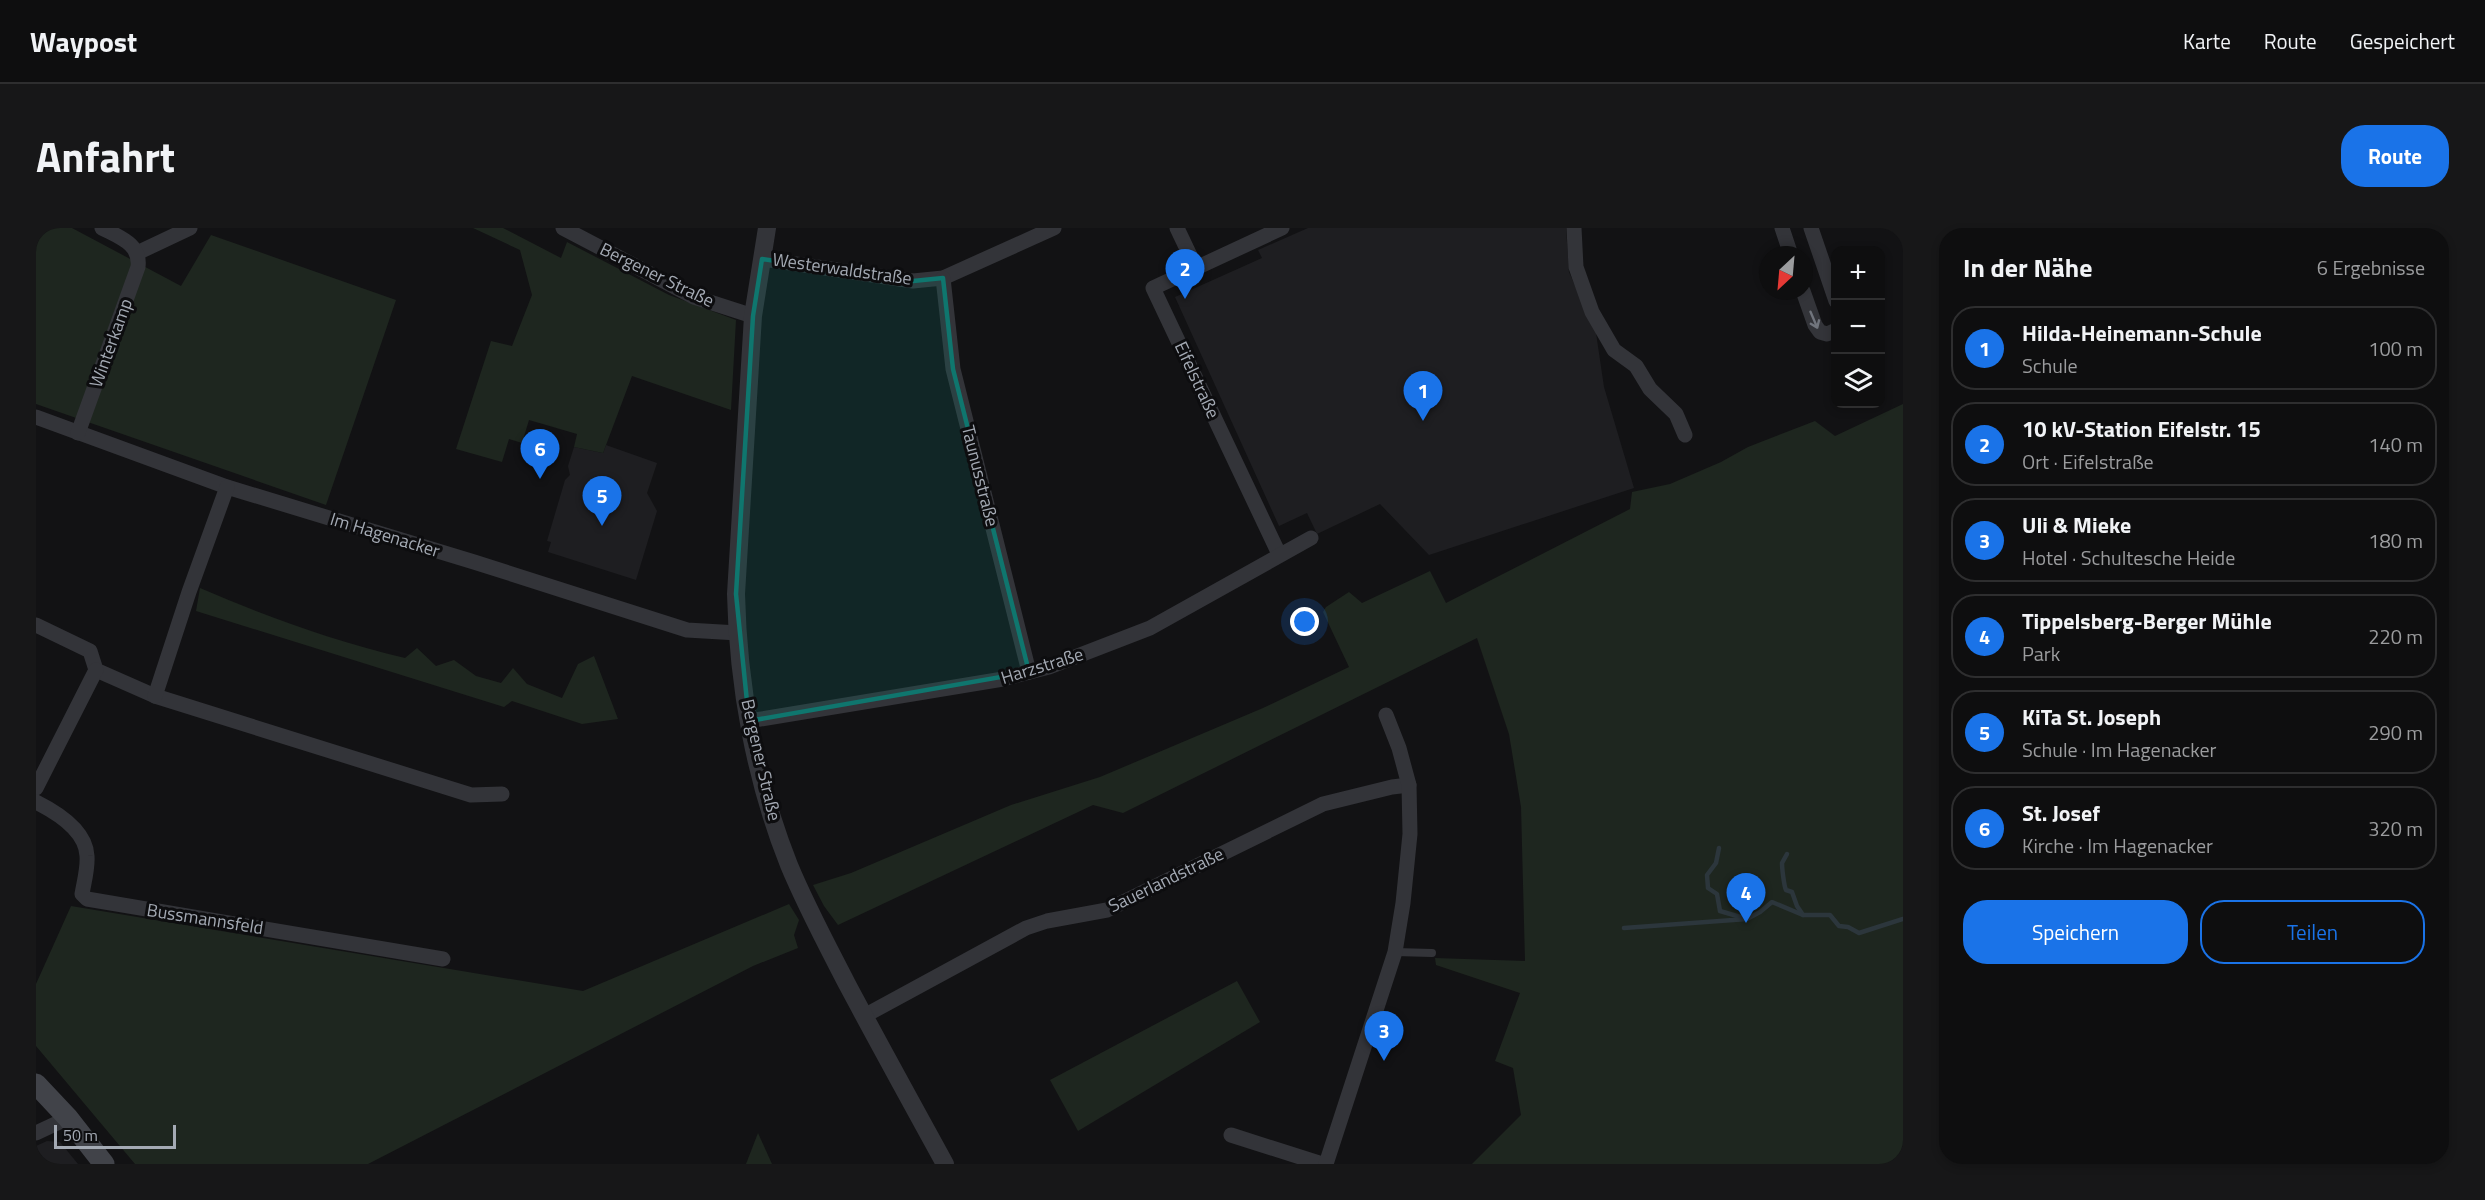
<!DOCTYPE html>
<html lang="de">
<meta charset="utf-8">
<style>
body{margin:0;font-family:"Titillium Web",sans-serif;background:#171718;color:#f1f3f6}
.controls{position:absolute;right:18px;top:18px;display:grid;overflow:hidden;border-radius:12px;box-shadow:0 3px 9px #0003}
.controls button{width:54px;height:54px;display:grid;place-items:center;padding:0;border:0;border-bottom:2px solid #2e2e2f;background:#0e0e0f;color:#f1f3f6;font:30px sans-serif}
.compass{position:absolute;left:1723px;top:18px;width:54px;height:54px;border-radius:50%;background:#0e0e0f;box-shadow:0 3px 9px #0003;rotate:206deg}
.scale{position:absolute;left:18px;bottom:15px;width:122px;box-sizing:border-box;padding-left:6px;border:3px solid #a4aab4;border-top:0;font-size:16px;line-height:21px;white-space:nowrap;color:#a4aab4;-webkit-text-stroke:4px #0d0d0f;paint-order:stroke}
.you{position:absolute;left:1269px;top:394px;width:21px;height:21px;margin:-15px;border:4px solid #fff;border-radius:50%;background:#1a73e8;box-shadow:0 0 0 9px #1a73e833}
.badge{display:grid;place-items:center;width:39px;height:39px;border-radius:50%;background:#1a73e8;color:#fff;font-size:20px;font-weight:700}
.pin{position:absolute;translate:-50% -50px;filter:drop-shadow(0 2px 3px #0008)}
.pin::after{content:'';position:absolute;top:32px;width:21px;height:18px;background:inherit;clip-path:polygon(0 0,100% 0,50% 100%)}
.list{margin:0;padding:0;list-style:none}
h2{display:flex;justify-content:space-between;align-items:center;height:78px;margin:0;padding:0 24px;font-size:26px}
h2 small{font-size:20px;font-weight:400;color:#9b9c9e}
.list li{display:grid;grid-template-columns:39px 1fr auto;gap:18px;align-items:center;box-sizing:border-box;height:84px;margin:0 12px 12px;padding:0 12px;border:2px solid #2e2e2f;border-radius:24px}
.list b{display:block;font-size:22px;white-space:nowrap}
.list p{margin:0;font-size:20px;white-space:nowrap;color:#9b9c9e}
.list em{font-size:20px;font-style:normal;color:#9b9c9e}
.actions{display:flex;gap:12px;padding:18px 24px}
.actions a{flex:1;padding:14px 0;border:2px solid #1a73e8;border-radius:24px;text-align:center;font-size:21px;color:#1a73e8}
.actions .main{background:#1a73e8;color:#fff}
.icon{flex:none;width:33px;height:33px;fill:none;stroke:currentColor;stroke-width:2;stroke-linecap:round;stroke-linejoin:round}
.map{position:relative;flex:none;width:1867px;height:936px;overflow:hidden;border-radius:24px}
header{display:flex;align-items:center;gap:36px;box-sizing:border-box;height:84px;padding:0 30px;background:#0e0e0f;border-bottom:2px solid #2e2e2f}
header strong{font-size:28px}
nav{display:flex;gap:33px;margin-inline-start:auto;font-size:21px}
.intro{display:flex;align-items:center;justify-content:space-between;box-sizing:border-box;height:144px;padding:0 36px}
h1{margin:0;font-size:42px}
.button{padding:15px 27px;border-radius:24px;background:#1a73e8;color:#fff;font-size:21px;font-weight:700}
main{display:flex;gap:36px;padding:0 36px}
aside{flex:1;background:#0e0e0f;border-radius:24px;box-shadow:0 3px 9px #0003}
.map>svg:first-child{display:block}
.built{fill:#1e1e21}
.green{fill:#1e261f}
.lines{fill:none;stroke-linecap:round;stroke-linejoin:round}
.stream{stroke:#2c363c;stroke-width:4.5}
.service{stroke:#333439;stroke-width:8}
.minor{stroke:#333439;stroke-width:15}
.tertiary{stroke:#333439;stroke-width:18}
.secondary{stroke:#414349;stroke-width:21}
.oneway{stroke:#71757d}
.marked{fill:#0f766e;fill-opacity:0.2;stroke:#0f766e;stroke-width:4.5;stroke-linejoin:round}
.labels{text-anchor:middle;stroke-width:6;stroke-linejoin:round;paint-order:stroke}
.street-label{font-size:18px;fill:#a4aab4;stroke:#0d0d0f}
</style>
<header>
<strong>Waypost</strong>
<nav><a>Karte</a><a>Route</a><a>Gespeichert</a></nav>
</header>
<div class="intro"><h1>Anfahrt</h1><a class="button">Route</a></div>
<main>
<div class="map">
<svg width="1867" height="936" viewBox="0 0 1867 936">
<rect width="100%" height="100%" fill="#121214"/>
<!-- built -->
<g class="built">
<polygon points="1272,0 1530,0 1533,44 1560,105 1568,159 1598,260 1393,327 1344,276 1281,306 1271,285 1243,298 1139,69 1226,30 1222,22"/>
<polygon points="570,217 621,235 611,265 621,283 600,352 512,324 515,314 511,313 529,252 534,247 532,238 538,219 567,225"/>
<polygon points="11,913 24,914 42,936 0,936 0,918"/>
</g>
<!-- green -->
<g class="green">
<polygon points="0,0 36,0 145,58 175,7 360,72 290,277 0,176"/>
<polygon points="437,0 467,0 525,30 531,14 633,67 700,92 695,182 596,148 567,225 538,219 541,206 493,192 486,215 473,211 466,234 420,221 455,113 476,118 496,67 484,22"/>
<polygon points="1867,176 1867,936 1436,936 1485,887 1477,840 1459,833 1484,765 1400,737 1399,730 1489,733 1485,579 1473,506 1441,410 1087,585 1057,577 802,697 788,678 777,657 815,645 975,577 1064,549 1227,480 1313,439 1287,384 1290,379 1313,364 1326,375 1394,343 1410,375 1594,281 1596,264 1634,256 1685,234 1712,219 1779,193 1799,208"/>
<path d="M164 360C231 389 298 413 369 430L381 420 400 438 418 432 440 448 465 455 477 440 491 456 526 470 542 436 558 428 582 491 546 496 476 473 468 479 160 383Z"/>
<polygon points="753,676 763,692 758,707 762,720 717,738 332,936 99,936 0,818 0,756 35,678 547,763"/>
<polygon points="1201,753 1224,794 1042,903 1014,852"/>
<polygon points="722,905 736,936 710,936"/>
</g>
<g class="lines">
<!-- stream -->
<g class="stream">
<polyline points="1683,620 1680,635 1671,647 1672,660 1681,666 1684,683 1708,690"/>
<path d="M1751 626 1746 635C1746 640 1748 658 1750 662L1756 664 1761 678 1767 687"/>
<polyline points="1588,700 1711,691 1724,684 1736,674 1767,687 1794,687 1803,698 1812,699 1823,705 1867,691"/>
</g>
<!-- service -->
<polyline class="service" points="1359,724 1396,725"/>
<!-- minor -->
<g class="minor">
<polyline points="527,0 658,69 717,88"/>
<polyline points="1141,0 1160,40"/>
<polyline points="1538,0 1540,39 1556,84 1578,122 1600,138 1614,161 1640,186 1649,207"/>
<polyline points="1746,0 1755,27"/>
<polyline points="1775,0 1800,73"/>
<polyline points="101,25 154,0"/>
<polyline points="726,31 877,53 907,50 1018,0"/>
<polyline points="907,50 917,141 993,444"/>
<polyline points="1767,63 1779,97 1784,104 1791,106 1800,102"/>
<polyline points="0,189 191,259 438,334 651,402 702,405"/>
<path d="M42 205 102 39C105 16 83 9 66 0"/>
<polyline points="1243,326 1117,60 1246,0"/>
<polyline points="0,397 54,423 60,442 119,468 435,567 466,566"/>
<polyline points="119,468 153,364 191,259"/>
<polyline points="713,493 967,451 1013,439 1114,400 1275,310"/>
<polyline points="0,560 60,442"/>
<path d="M0 574C20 584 50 602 51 628 52 640 48 654 46 666L51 671 407 731"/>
<polyline points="828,788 990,700 1011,693 1071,682 1287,576 1356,559 1373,557"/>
<polyline points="0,905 32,890"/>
<polyline points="1195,907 1286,936"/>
<polyline points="1290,936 1359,724 1367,675 1374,606 1373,557 1363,520 1350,487"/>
</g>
<!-- tertiary -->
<path class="tertiary" d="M731 0 717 88 700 366C702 457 719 552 753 637 770 678 791 717 811 756 843 816 876 876 909 936"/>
<!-- secondary -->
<polyline class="secondary" points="0,856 32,890 68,936"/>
</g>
<!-- one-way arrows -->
<defs><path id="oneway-shaft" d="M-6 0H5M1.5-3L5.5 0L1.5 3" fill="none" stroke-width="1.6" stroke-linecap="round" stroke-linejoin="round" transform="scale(1.5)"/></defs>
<use class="oneway" href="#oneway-shaft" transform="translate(1778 92) rotate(67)"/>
<!-- marked area -->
<path class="marked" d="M726 31 877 53 907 50 917 141 993 444 713 493 700 366 717 88Z"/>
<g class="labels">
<!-- street labels -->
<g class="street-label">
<text transform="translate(806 41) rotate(8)" y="6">Westerwaldstraße</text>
<text transform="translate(621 47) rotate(26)" y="6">Bergener Straße</text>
<text transform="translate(75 115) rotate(-70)" y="6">Winterkamp</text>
<text transform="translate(1161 152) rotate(65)" y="6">Eifelstraße</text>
<text transform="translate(944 248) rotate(76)" y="6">Taunusstraße</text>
<text transform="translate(349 307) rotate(17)" y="6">Im Hagenacker</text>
<text transform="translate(1006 438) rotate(-17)" y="6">Harzstraße</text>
<text transform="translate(725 532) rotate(77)" y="6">Bergener Straße</text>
<text transform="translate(1130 652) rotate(-26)" y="6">Sauerlandstraße</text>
<text transform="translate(169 691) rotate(9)" y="6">Bussmannsfeld</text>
</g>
</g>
</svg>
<div class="controls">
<button>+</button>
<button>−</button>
<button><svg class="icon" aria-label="layers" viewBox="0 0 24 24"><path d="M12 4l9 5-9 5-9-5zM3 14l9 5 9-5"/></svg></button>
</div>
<svg class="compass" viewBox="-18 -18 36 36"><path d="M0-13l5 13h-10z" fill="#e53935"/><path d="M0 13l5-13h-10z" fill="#9b9c9e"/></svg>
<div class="scale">50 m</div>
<div class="you"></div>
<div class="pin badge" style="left:1387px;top:193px">1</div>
<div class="pin badge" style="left:1149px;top:71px">2</div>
<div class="pin badge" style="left:1348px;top:833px">3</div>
<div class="pin badge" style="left:1710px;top:695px">4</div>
<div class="pin badge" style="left:566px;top:298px">5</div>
<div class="pin badge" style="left:504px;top:251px">6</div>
</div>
<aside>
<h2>In der Nähe<small>6 Ergebnisse</small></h2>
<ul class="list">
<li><span class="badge">1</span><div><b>Hilda-Heinemann-Schule</b><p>Schule</p></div><em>100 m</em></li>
<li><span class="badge">2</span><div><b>10 kV-Station Eifelstr. 15</b><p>Ort · Eifelstraße</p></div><em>140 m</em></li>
<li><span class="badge">3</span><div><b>Uli &amp; Mieke</b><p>Hotel · Schultesche Heide</p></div><em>180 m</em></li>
<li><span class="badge">4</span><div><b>Tippelsberg-Berger Mühle</b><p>Park</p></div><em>220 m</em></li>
<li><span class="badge">5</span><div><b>KiTa St. Joseph</b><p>Schule · Im Hagenacker</p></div><em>290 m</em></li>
<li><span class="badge">6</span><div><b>St. Josef</b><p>Kirche · Im Hagenacker</p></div><em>320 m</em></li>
</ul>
<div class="actions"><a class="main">Speichern</a><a>Teilen</a></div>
</aside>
</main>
